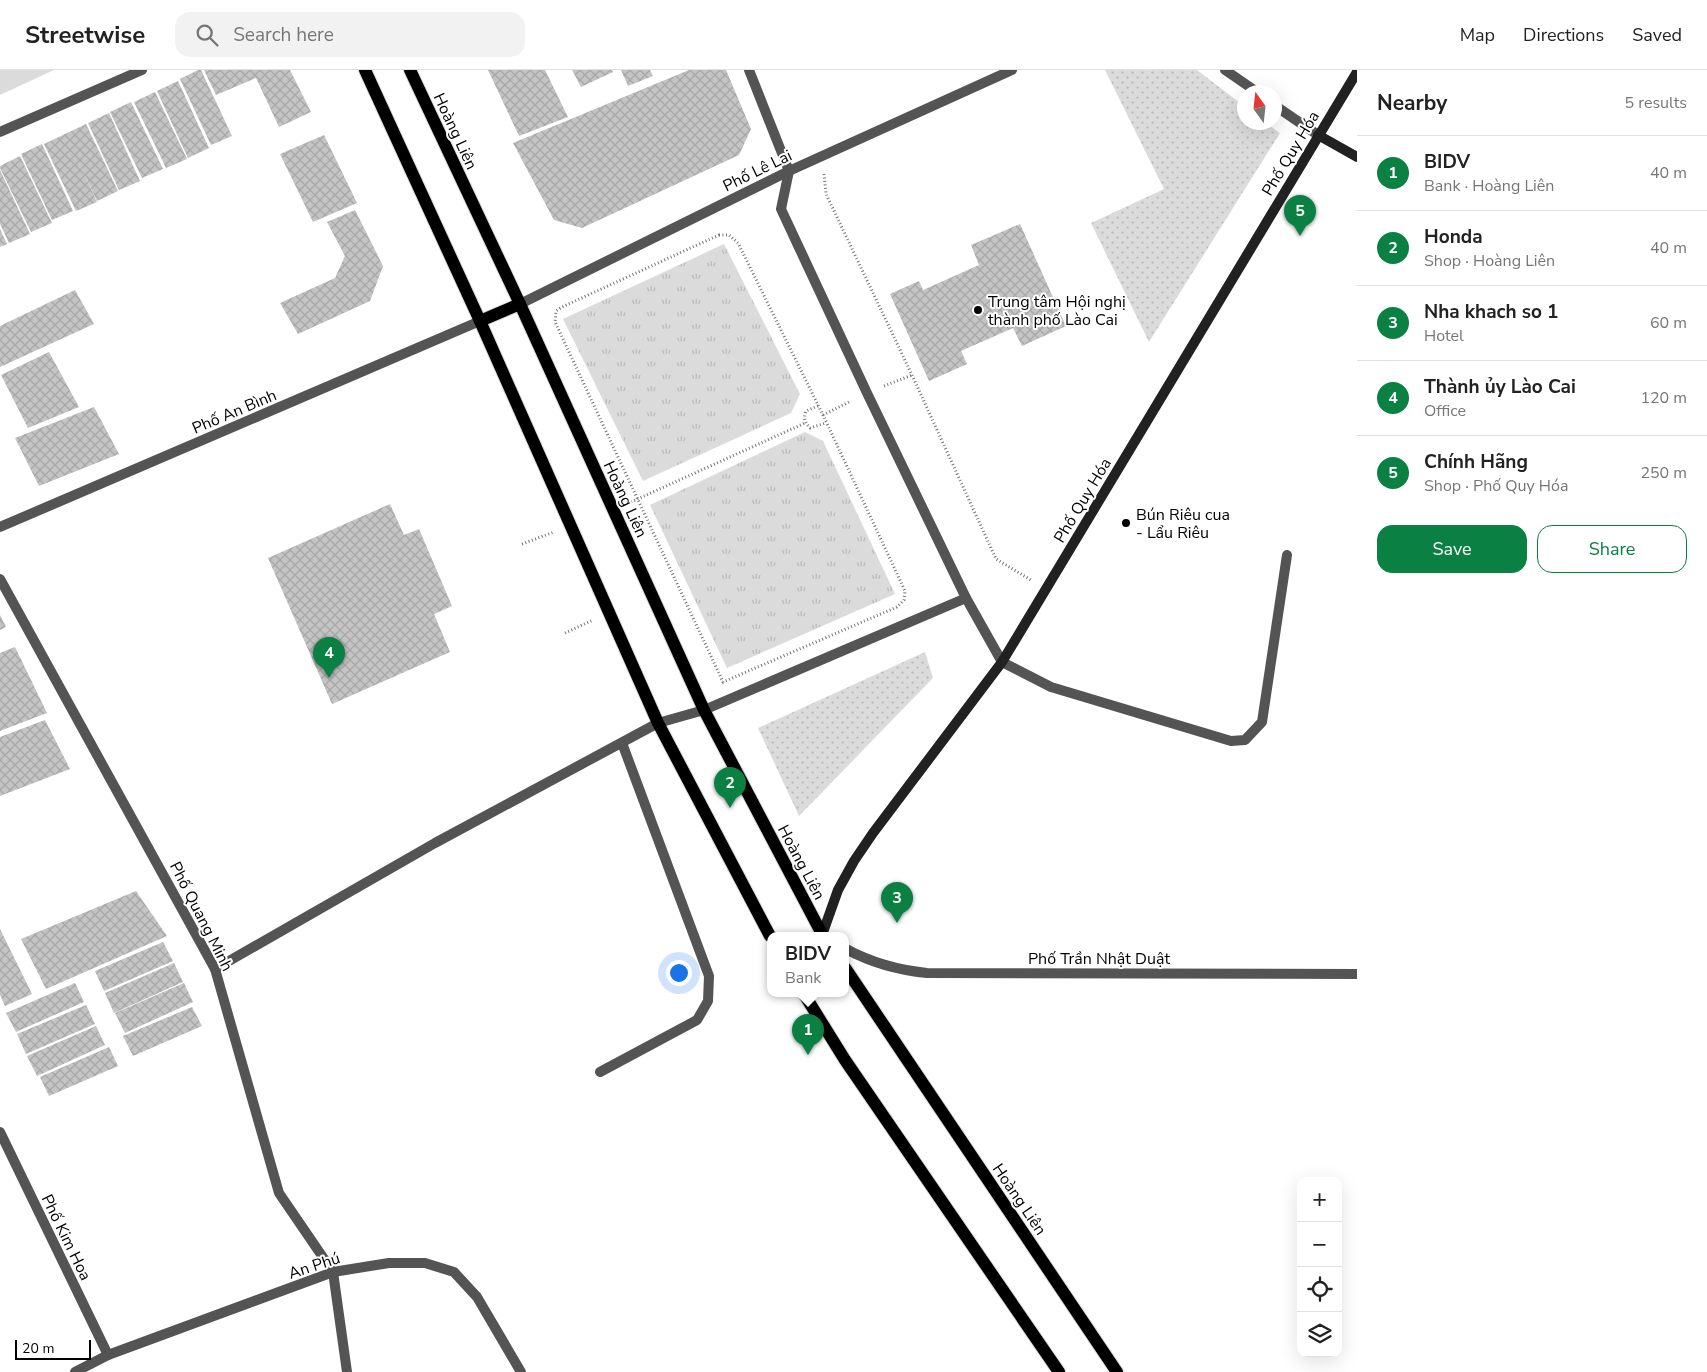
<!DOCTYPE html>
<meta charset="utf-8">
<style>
body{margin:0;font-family:"Nunito Sans",sans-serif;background:#f2f2f2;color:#222}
.controls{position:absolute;right:15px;bottom:15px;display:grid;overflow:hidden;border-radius:10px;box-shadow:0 5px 20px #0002}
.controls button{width:45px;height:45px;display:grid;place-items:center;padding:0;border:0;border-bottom:1px solid #e0e0e0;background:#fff;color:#222;font:25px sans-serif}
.compass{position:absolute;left:1237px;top:15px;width:45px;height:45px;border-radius:50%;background:#fff;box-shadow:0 5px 20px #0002;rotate:345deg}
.scale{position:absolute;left:15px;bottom:12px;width:76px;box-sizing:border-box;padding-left:5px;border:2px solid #000;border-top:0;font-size:14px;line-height:18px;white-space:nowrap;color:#000;-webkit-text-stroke:4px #fff;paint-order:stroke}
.you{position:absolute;left:678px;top:902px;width:18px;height:18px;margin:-12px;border:4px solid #fff;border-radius:50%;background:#1a73e8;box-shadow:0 0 0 8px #1a73e833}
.badge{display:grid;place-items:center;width:32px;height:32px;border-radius:50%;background:#0b8043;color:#fff;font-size:16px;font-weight:700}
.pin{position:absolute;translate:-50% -41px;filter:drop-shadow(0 1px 2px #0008)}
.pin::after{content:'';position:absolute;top:26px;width:18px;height:15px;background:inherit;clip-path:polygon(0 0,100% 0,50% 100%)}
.popup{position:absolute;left:767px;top:862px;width:82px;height:65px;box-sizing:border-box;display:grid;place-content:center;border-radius:10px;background:#fff;filter:drop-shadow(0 1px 4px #0005);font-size:16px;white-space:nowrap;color:#767676}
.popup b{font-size:19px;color:#222}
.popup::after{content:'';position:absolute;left:50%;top:100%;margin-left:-10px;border:10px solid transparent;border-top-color:#fff}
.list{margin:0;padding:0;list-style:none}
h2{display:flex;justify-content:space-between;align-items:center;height:65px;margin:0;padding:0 20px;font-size:21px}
h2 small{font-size:16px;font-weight:400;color:#767676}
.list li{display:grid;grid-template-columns:32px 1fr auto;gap:15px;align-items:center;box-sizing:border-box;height:75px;padding:0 20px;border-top:1px solid #e0e0e0}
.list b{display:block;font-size:19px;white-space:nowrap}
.list p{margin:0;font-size:16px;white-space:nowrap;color:#767676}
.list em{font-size:16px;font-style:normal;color:#767676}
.actions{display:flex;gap:10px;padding:15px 20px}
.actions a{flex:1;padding:11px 0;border:1px solid #0b8043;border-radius:15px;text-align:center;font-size:18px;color:#0b8043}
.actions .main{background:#0b8043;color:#fff}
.icon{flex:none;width:28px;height:28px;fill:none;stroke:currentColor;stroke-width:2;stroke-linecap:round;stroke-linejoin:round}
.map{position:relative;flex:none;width:1357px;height:1302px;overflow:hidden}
header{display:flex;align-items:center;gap:30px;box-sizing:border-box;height:70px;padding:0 25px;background:#fff;border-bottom:1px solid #e0e0e0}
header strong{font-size:24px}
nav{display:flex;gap:28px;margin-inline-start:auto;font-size:18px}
.search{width:350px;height:45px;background:#f2f2f2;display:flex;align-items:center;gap:12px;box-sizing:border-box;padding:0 18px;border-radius:15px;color:#767676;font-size:19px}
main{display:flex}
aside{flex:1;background:#fff}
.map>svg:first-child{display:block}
.grass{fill:url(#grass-tufts)}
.park{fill:#dbdbdb}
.garden{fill:url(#garden-dots)}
.building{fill:url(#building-cross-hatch)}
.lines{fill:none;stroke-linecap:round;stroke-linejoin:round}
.primary-casing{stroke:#dbdbdb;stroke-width:14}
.path{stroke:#767676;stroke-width:3;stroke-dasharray:1 2.5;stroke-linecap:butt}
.street{stroke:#545454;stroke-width:10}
.secondary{stroke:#212121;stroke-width:10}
.primary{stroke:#000;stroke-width:12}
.poi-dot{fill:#000;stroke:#fff;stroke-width:2}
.labels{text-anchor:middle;stroke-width:4;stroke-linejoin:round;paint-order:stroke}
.street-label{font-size:16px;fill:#000;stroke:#fff}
.poi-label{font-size:16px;fill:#000;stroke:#fff;text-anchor:start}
</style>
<header>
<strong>Streetwise</strong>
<div class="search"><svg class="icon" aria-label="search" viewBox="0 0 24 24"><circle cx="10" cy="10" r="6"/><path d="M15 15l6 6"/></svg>Search here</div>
<nav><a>Map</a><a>Directions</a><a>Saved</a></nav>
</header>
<main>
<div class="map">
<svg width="1357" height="1302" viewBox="0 0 1357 1302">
<defs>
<pattern id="grass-tufts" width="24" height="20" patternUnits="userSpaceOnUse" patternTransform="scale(1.25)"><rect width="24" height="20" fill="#dbdbdb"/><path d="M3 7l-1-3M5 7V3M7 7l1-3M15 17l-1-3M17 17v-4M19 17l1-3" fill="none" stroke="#bababa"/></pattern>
<pattern id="garden-dots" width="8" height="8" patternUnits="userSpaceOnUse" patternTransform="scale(1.25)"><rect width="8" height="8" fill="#dbdbdb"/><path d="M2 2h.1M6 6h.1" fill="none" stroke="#bababa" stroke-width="1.8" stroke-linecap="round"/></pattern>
<pattern id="building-cross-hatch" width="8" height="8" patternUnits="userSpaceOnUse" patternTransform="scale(1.25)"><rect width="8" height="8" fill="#c4c4c4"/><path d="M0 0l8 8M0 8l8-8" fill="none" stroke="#a7a7a7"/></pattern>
</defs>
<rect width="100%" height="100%" fill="#fff"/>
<!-- grass -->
<g class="grass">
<polygon points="724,174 800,324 791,343 643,411 563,249"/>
<polygon points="805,362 823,371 895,524 727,598 650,435"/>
</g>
<!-- park -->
<polygon class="park" points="0,0 54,0 0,25"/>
<!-- garden -->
<g class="garden">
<polygon points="1105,0 1197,0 1244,36 1244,52 1266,53 1280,63 1149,272 1091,153 1164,119"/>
<polygon points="925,582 933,608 799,746 758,658"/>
</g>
<!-- building -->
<g class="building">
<polygon points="198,0 201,0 232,66 211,75 180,9"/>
<polygon points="204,0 290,0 311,42 279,57 256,8 216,25"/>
<polygon points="488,0 545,0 568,47 519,66"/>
<polygon points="572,0 612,0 613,2 581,17"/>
<polygon points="621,0 650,0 653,6 628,16"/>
<polygon points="689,0 726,0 751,59 739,85 582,158 554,150 513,73"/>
<polygon points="178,11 209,78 188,88 157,21"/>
<polygon points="155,22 187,89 166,98 134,32"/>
<polygon points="131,32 163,99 142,108 110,42"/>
<polygon points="109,43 140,111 119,120 88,53"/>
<polygon points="86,54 118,121 97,131 77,89 97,132 76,141 44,74"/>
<polygon points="324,65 357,133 313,152 280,84"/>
<polygon points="42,74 73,141 52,150 21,84"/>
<polygon points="20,86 52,153 31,162 0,98 0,96"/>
<polygon points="0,100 30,164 9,173 0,154"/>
<polygon points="355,140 383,196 370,231 298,264 280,233 335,208 345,186 327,152"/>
<polygon points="1020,154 1066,256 1022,276 1013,258 961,281 967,294 929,311 890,224 919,211 923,220 979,195 971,175"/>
<polygon points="0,159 7,174 0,177"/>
<polygon points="75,220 94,254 0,297 0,256"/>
<polygon points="49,282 79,337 28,358 1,305"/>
<polygon points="94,337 119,384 39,416 15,368"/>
<polygon points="390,434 404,465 419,459 452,536 434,544 450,582 332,634 268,488"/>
<polygon points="0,545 6,557 0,560"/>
<polygon points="15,577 47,643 0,661 0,583"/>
<polygon points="45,650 70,699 0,726 0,667"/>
<polygon points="136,821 167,866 46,919 21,869"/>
<polygon points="0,859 32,924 5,936 0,925"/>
<polygon points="163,872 173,891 104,921 95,901"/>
<polygon points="174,893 183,912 114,943 105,923"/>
<polygon points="75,913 84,932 16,962 6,943"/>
<polygon points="184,913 193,932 125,963 115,943"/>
<polygon points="86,935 95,954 26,984 17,964"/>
<polygon points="192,937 202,956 133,986 123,966"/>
<polygon points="96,956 105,975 37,1006 27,986"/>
<polygon points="109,977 118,996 49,1026 40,1007"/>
</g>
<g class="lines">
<defs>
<g id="primary">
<polyline points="365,0 480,251 658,653 770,866"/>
<polyline points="410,0 520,234 704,640 823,866"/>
<polyline points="480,251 520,234"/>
<polyline points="846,899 1117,1302"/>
<polyline points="804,924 845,990 1059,1302"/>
</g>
</defs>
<!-- primary casing -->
<use href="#primary" class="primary-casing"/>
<!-- path -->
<g class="path">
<polyline points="824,104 826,124 912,305 996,489 1031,510"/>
<polygon points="719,165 729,165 738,173 823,345 905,521 904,530 897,537 723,612 555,252 556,241 562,237"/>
<polyline points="884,316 912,305"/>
<path d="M818 336 806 341C803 349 805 352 810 358L826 353"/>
<polyline points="823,345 851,331"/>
<polyline points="631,432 805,353"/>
<polyline points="522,474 554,462"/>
<polyline points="565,563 593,550"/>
</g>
<!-- street -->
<g class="street">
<polyline points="749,0 789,101 781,139 867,323 966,528 1002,592 1051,617 1231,671 1245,670 1262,652 1287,485"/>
<polyline points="1225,0 1257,22"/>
<polyline points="1274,35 1318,65"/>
<polyline points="0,62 142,0"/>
<polyline points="520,234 789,101 1012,0"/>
<polyline points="0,457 480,251"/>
<polyline points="0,509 215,899 279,1123 333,1202 347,1302"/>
<path d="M846 879C872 893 897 900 927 903L1357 904"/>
<polyline points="215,899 435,773 658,653 704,640 966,528"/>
<polyline points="600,1002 697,950 708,931 709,906 622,673"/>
<polyline points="0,1062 108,1285"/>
<polyline points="75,1302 108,1285 333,1202 389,1193 425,1193 454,1202 477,1227 521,1302"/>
</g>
<!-- secondary -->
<g class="secondary">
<polyline points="1318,65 1357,87"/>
<polyline points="822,865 838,820 854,791 873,763 1002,592 1357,2"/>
</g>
<!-- primary -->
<use href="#primary" class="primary"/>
</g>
<!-- markers -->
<g class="poi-dot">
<circle cx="978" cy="240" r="5"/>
<circle cx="1126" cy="453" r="5"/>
</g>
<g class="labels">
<!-- street labels -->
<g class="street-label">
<text transform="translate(456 61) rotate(65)" y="6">Hoàng Liên</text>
<text transform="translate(1290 83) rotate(-59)" y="6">Phố Quy Hóa</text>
<text transform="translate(757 100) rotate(-26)" y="6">Phố Lê Lai</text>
<text transform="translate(234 341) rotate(-23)" y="6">Phố An Bình</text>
<text transform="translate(626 429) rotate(65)" y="6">Hoàng Liên</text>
<text transform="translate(1082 430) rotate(-59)" y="6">Phố Quy Hóa</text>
<text transform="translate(802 792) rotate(62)" y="6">Hoàng Liên</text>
<text transform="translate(202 846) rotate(63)" y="6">Phố Quang Minh</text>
<text x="1099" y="894">Phố Trần Nhật Duật</text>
<text transform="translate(1020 1129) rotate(56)" y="6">Hoàng Liên</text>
<text transform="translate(67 1167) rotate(64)" y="6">Phố Kim Hoa</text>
<text transform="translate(314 1195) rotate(-18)" y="6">An Phú</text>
</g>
<!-- poi labels -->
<g class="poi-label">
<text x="988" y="237">Trung tâm Hội nghị<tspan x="988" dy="18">thành phố Lào Cai</tspan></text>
<text x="1136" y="450">Bún Riêu cua<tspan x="1136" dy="18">- Lẩu Riêu</tspan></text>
</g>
</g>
</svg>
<div class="controls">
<button>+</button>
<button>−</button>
<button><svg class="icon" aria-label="locate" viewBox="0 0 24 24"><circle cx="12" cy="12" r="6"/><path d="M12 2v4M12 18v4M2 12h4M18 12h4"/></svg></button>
<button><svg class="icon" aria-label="layers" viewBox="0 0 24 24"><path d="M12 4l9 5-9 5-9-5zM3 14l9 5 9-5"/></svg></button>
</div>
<svg class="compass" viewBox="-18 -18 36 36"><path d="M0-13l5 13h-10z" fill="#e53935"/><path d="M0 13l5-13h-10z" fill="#767676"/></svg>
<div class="scale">20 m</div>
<div class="you"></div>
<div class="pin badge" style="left:808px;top:985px">1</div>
<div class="popup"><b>BIDV</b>Bank</div>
<div class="pin badge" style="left:730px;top:738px">2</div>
<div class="pin badge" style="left:897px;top:853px">3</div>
<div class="pin badge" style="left:329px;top:608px">4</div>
<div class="pin badge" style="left:1300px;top:166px">5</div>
</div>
<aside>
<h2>Nearby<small>5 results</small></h2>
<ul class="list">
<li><span class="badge">1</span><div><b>BIDV</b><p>Bank · Hoàng Liên</p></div><em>40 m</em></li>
<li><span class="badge">2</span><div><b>Honda</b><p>Shop · Hoàng Liên</p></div><em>40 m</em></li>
<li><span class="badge">3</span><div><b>Nha khach so 1</b><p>Hotel</p></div><em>60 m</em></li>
<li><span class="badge">4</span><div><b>Thành ủy Lào Cai</b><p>Office</p></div><em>120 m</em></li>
<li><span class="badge">5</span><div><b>Chính Hãng</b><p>Shop · Phố Quy Hóa</p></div><em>250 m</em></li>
</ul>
<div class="actions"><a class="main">Save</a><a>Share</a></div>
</aside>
</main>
